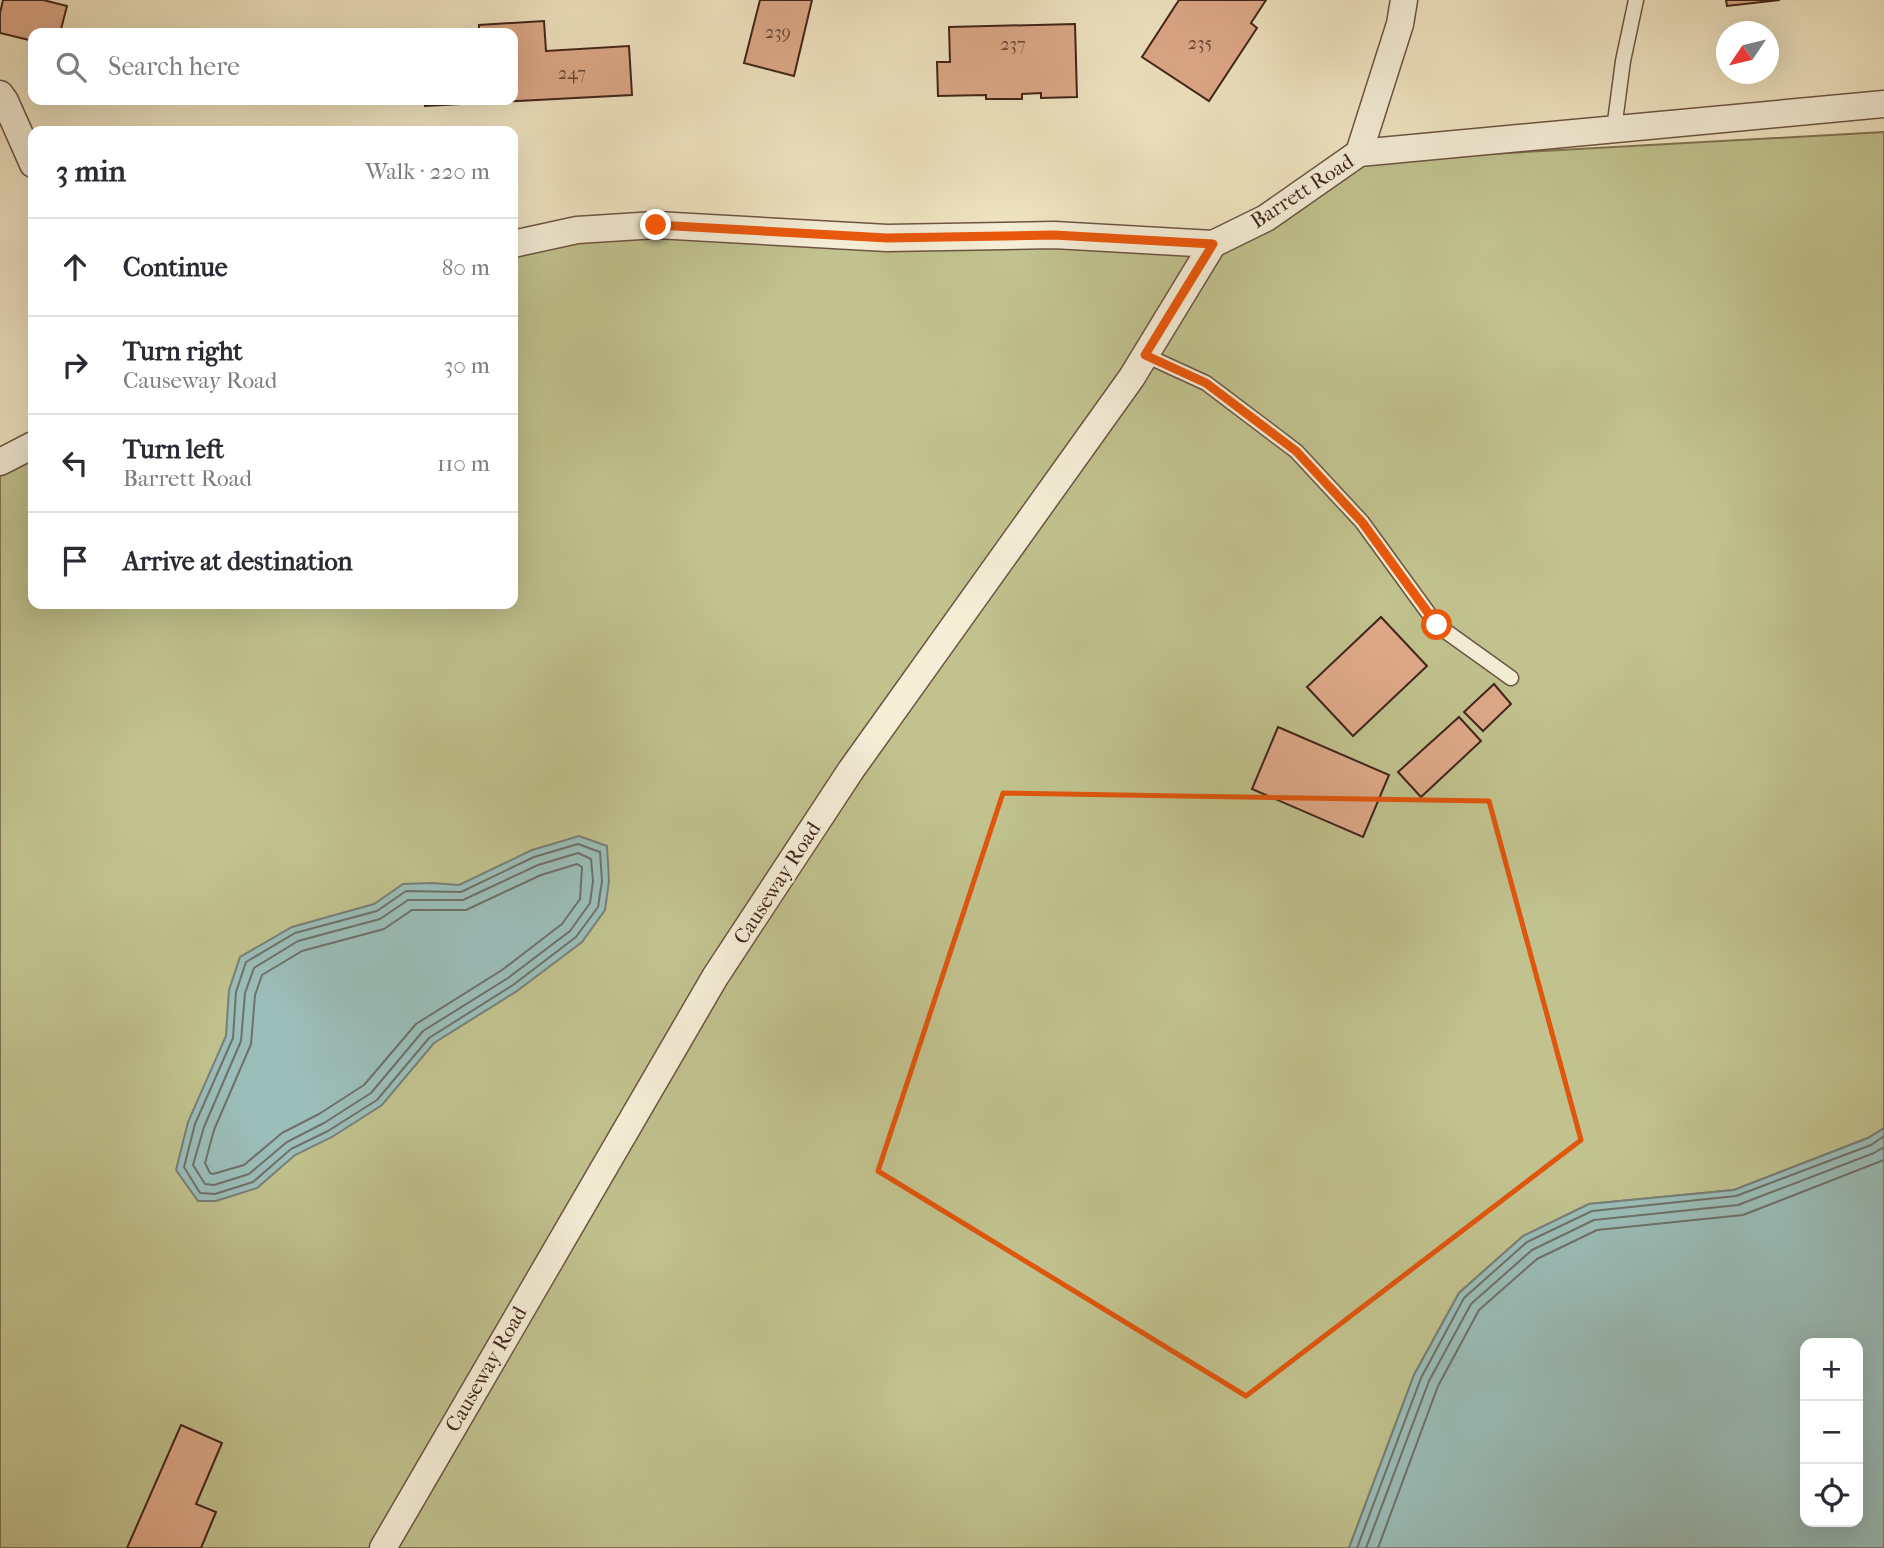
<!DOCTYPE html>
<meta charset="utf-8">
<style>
body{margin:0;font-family:"IM FELL French Canon",serif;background:#f2f2f3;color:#2b2b33}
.controls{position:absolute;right:21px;bottom:21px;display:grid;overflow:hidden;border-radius:14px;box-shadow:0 7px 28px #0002}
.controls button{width:63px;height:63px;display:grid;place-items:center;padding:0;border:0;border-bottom:2px solid #e1e1e2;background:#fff;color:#2b2b33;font:35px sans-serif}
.compass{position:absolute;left:1716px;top:21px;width:63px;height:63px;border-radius:50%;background:#fff;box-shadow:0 7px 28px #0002;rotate:235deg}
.stop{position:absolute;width:21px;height:21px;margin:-16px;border:5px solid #ea580c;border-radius:50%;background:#fff}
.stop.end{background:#ea580c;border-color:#fff;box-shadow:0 2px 7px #0008}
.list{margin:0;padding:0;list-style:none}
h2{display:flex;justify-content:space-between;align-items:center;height:91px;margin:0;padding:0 28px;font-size:30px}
h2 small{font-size:23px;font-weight:400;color:#7c7c81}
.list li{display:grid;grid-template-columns:46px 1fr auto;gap:21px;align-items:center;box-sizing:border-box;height:98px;padding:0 28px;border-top:2px solid #e1e1e2}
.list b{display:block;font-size:26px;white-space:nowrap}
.list p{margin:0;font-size:23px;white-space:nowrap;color:#7c7c81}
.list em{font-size:23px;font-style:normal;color:#7c7c81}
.icon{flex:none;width:38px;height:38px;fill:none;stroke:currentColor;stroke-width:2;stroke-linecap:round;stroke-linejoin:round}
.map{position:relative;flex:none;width:1884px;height:1548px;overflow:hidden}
.search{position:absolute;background:#fff;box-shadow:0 7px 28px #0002;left:28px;top:28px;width:490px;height:77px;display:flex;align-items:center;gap:18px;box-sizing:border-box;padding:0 24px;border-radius:14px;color:#7c7c81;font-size:26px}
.panel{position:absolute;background:#fff;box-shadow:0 7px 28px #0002;left:28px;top:126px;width:490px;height:483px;border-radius:14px}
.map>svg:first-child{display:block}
.green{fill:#c1c28e;stroke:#817353;stroke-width:2}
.water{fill:#9bbeba;stroke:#778079;stroke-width:2;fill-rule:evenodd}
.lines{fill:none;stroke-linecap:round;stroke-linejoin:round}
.shore{stroke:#6e7169;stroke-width:2}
.building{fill:#dea989;stroke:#412418;stroke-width:2}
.lane-casing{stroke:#6d5442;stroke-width:17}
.street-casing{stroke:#6d5442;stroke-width:29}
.lane{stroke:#f5eed7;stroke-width:14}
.street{stroke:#f5eed7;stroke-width:26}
.route{stroke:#ea580c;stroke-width:9}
.marked{fill:none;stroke:#e0560d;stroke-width:5;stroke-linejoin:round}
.labels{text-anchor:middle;stroke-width:5;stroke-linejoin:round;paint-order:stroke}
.number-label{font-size:18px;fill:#684534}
.street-label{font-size:21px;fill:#412418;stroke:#f5eed7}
</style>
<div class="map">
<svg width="1884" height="1548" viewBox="0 0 1884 1548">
<rect width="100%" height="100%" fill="#f0e5c2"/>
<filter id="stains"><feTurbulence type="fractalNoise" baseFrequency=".00286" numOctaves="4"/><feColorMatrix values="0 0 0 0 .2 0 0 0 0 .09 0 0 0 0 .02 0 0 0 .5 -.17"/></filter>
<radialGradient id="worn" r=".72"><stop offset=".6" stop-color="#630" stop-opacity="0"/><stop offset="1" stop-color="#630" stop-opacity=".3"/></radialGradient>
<!-- green -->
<polygon class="green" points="1884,132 1884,1128 1868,1138 1734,1190 1589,1204 1523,1236 1459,1293 1414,1375 1349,1548 0,1548 0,451 33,437 33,604 513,604 513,248 577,230 1217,248 1364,161"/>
<!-- water -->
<g class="water">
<polygon points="579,836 607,846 609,881 605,910 582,942 517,991 434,1043 382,1105 332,1137 295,1155 257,1188 216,1201 198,1201 176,1170 188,1122 226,1036 229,990 240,957 292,927 374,904 403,884 432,883 459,885 532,850"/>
<path d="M1884 1128V1548H1349L1414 1375 1459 1293 1523 1236 1589 1204 1734 1190 1868 1138ZM1805 1343H1858V1522H1805Z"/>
</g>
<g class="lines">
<!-- shore -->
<g class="shore">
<polygon points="578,844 600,852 602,881 598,907 576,937 513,985 429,1038 377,1100 328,1131 291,1149 253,1182 215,1194 200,1193 184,1167 195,1124 233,1038 236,992 246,962 295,933 377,911 406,891 461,892 534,857"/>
<polygon points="578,853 591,859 593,881 590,903 570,931 508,978 423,1031 371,1093 324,1123 287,1142 249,1174 214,1185 205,1184 193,1165 204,1127 241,1041 245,993 254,968 298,941 380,919 408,900 463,900 538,865"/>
<polygon points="577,864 582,867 580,899 562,924 502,970 416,1024 364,1085 319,1114 282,1133 244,1165 213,1174 210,1173 205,1163 214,1130 251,1044 255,995 262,975 302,951 384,929 412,910 466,910 541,875"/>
<polyline points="1357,1548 1421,1378 1464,1298 1527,1242 1592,1211 1736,1196 1871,1145 1884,1136"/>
<polyline points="1366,1548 1429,1381 1471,1304 1532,1250 1594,1220 1738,1205 1874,1153 1884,1147"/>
<polyline points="1378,1548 1438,1386 1479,1310 1537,1259 1597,1230 1743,1215 1884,1160"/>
</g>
</g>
<!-- building -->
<g class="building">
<polygon points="3,0 43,0 67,6 60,33 33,33 33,41 0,33 0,13"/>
<polygon points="760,0 812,0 794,76 744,63"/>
<polygon points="1179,0 1266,0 1251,23 1257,28 1209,101 1142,57"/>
<polygon points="1726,0 1780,0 1727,6"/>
<polygon points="544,21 546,51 629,46 632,95 425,106 425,100 513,100 513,33 479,33 479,25"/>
<polygon points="1075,24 1077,97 1041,98 1041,93 1022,94 1022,99 986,99 986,95 938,96 937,62 950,62 949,27"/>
<polygon points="1381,617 1427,666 1353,736 1307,687"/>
<polygon points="1494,684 1511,704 1483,731 1464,712"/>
<polygon points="1459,717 1481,741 1421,797 1398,772"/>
<polygon points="1278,727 1389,775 1363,837 1252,789"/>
<polygon points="181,1425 222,1443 196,1504 216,1512 201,1548 127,1548"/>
</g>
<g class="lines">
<defs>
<g id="lane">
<polyline points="1614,129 1623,61 1636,0"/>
<polyline points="1145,355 1206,383 1296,451 1362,522 1437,625 1511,678"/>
</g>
<g id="street">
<polyline points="0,94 5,101 33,164"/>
<polyline points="1359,153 1400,24 1404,0"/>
<polyline points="513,244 577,230 656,225 887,238 1054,235 1213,244 1266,218 1359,153 1884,104"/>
<polyline points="0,462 33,445"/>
<polyline points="383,1548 715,977 851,770 1132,377 1213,244"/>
</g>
</defs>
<!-- lane casing -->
<use href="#lane" class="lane-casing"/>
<!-- street casing -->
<use href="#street" class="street-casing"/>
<!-- lane -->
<use href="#lane" class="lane"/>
<!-- street -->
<use href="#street" class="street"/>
</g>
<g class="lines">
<!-- route -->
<polyline class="route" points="656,225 887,238 1054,235 1213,244 1145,355 1206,383 1296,451 1362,522 1437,625"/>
</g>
<!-- marked area -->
<path class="marked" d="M1003 793 1489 801 1581 1140 1246 1396 878 1171Z"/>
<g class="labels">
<!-- number labels -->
<g class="number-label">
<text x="778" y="38">239</text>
<text x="1200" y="49">235</text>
<text x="1013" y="50">237</text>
<text x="572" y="79">247</text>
</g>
<!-- street labels -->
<g class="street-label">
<text transform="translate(1302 191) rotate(-33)" y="7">Barrett Road</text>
<text transform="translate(777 883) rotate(-57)" y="7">Causeway Road</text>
<text transform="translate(486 1369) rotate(-60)" y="7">Causeway Road</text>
</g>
</g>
<rect width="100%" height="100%" filter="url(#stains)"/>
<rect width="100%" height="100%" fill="url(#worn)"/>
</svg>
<div class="controls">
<button>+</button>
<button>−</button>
<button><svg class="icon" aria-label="locate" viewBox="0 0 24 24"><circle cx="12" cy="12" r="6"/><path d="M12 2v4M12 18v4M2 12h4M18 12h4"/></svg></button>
</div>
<svg class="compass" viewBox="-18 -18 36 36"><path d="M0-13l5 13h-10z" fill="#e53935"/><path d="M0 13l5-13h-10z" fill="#7c7c81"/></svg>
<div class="stop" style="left:1437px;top:625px"></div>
<div class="stop end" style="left:656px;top:225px"></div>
<div class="search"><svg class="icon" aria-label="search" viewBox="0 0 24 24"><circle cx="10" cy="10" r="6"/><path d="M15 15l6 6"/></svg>Search here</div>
<section class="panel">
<h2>3 min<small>Walk · 220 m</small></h2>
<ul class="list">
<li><svg class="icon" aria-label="ahead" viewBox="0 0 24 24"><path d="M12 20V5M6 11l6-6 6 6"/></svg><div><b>Continue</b></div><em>80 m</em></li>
<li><svg class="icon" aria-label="right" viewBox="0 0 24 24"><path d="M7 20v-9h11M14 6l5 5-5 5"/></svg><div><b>Turn right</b><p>Causeway Road</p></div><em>30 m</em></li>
<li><svg class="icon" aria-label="left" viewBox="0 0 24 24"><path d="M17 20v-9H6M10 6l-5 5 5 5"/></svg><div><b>Turn left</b><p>Barrett Road</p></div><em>110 m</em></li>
<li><svg class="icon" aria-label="arrive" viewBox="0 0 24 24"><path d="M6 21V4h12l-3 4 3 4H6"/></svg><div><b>Arrive at destination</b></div></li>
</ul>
</section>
</div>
